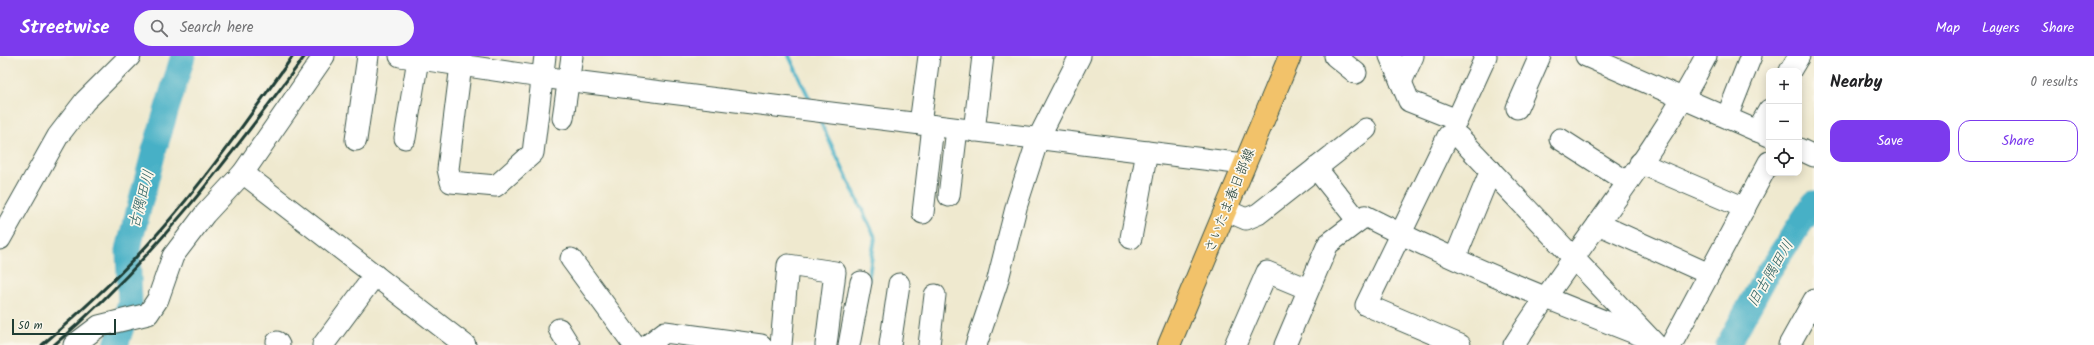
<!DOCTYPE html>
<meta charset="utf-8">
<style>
body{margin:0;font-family:Kalam,"Klee One",sans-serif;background:#f6f6f6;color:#202124}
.controls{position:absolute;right:12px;top:12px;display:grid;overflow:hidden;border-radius:8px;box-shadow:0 2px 10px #0003}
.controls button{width:36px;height:36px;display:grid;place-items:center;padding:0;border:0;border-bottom:1px solid #e0e0e0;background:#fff;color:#202124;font:20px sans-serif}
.scale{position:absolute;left:12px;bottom:10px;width:104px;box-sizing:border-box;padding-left:4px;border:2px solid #1f3d34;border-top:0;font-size:11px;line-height:14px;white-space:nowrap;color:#1f3d34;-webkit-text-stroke:3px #fbf7ec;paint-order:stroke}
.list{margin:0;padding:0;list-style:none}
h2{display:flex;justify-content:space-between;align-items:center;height:52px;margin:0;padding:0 16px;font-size:17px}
h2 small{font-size:13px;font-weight:400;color:#757577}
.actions{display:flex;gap:8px;padding:12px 16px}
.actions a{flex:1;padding:9px 0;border:1px solid #7c3aed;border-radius:12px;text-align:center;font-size:14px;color:#7c3aed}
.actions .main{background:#7c3aed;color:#fff}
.icon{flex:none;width:22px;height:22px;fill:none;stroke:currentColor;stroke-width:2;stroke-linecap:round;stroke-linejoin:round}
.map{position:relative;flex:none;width:1814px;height:289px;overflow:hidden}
header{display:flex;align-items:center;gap:24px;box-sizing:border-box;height:56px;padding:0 20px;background:#7c3aed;color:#fff}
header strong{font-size:19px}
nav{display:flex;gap:22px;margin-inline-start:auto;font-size:14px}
.search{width:280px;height:36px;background:#f6f6f6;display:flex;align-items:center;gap:10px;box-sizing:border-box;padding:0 14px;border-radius:22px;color:#757577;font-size:15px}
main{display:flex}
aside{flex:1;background:#fff}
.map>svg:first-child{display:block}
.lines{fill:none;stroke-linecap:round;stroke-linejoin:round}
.stream{stroke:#47b0c6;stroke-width:4}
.river{stroke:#47b0c6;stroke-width:25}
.minor-casing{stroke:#3e574b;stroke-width:23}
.major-casing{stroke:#3e574b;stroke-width:24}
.minor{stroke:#fff;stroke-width:21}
.major{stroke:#f2c26a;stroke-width:22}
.rail{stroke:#1f3d34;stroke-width:3}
.labels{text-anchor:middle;stroke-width:3.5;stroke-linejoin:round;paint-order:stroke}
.street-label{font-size:14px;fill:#1f3d34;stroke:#fbf7ec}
.water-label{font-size:15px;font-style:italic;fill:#2b6060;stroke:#fbf7ec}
</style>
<header>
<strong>Streetwise</strong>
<div class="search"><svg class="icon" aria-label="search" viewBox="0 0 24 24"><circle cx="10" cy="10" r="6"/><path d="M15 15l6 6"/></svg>Search here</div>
<nav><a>Map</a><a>Layers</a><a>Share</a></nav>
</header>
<main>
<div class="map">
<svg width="1814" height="289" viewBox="0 0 1814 289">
<rect width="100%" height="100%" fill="#fbf7ec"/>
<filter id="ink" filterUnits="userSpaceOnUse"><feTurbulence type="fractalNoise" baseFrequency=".025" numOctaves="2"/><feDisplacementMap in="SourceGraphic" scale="8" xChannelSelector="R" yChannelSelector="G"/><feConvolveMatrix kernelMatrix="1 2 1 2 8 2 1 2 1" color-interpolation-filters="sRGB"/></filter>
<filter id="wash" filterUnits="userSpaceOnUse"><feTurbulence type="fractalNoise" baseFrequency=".012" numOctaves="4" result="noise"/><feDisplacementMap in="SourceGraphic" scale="16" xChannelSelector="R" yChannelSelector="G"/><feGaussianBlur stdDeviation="0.9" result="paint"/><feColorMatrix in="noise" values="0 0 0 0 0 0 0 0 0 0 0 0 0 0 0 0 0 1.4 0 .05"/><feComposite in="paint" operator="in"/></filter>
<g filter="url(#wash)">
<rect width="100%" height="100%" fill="#efe9cf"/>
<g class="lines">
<!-- stream -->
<g class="stream">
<polyline points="789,0 812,48"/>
<polyline points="819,63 875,181 868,225"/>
</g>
<!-- river -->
<g class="river">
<polyline points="116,289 130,247 128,194 154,95 183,0"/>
<polyline points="1728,289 1767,218 1814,147"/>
</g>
</g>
</g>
<g filter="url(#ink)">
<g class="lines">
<defs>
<g id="minor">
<polyline points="400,0 541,21 1244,108"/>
<polyline points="1335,0 1356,17"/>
<polyline points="1390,0 1409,45 1457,64 1486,0"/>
<polyline points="1586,0 1769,80"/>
<polyline points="461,9 448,113 451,126 496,130 533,97 545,0"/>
<polyline points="1790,15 1799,0"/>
<polyline points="1401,26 1413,0"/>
<polyline points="1517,52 1540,0"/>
<polyline points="1727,61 1751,0"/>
<polyline points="563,62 572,0"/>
<polyline points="920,68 929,0"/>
<polyline points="974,75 983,0"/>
<polyline points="1757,75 1769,54"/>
<polyline points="405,82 418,3"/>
<polyline points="1560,83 1627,126"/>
<polyline points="356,84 368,0"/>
<polyline points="1799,93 1814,100"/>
<polyline points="1640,107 1745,152"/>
<polyline points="1316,112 1358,165"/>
<polyline points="243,117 465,289"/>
<polyline points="949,140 957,73"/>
<polyline points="1225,154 1246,163 1258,158 1366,73"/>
<polyline points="923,157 933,70"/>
<polyline points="1598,168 1709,218"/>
<polyline points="1131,182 1147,96"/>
<polyline points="0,183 58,80 85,45 130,0"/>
<polyline points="1455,202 1491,114"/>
<polyline points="571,203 634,289"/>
<polyline points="559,273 569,289"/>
<polyline points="277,286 279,289"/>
<polyline points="74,289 99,270 148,258 158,243 173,200 205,158 243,117 324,0"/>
<polyline points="323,289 375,219"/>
<polyline points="648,289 665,276 761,289"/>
<polyline points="781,289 788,209 835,216 826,289"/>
<polyline points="849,289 861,226"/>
<polyline points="890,289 899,228"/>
<polyline points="929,289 935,239"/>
<polyline points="976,289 997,227 1017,148 1038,83 1080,0"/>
<polyline points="1235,289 1267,216 1308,233"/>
<path d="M1285 289 1328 188 1365 160C1455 206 1550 244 1645 281"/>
<polyline points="1460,289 1366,249 1448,80 1459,81 1656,289"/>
<path d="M1514 289C1576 191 1654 103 1706 0"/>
<polyline points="1671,289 1769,106"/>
<polyline points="1789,289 1814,244"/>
</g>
<polyline id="major" points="1169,289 1290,0"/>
</defs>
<!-- minor casing -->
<use href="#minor" class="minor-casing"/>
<!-- major casing -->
<use href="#major" class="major-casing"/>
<!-- minor -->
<use href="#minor" class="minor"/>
<!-- major -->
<use href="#major" class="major"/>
<!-- rail -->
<g class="rail">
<path d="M42 289C83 254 124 216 159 176 208 121 250 59 293 0"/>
<path d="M54 289C152 206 228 103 305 0"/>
</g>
</g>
</g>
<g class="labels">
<!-- street labels -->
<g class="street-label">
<text transform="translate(1229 144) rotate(-68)" y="5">さいたま春日部線</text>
</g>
<!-- water labels -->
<g class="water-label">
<text transform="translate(141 143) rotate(-75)" y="5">古隅田川</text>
<text transform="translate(1770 217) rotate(-59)" y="5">旧古隅田川</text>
</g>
</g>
</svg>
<div class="controls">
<button>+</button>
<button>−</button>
<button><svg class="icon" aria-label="locate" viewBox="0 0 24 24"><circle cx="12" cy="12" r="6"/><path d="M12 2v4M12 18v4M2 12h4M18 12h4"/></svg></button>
</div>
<div class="scale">50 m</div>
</div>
<aside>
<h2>Nearby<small>0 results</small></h2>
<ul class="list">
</ul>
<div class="actions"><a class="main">Save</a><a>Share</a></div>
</aside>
</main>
